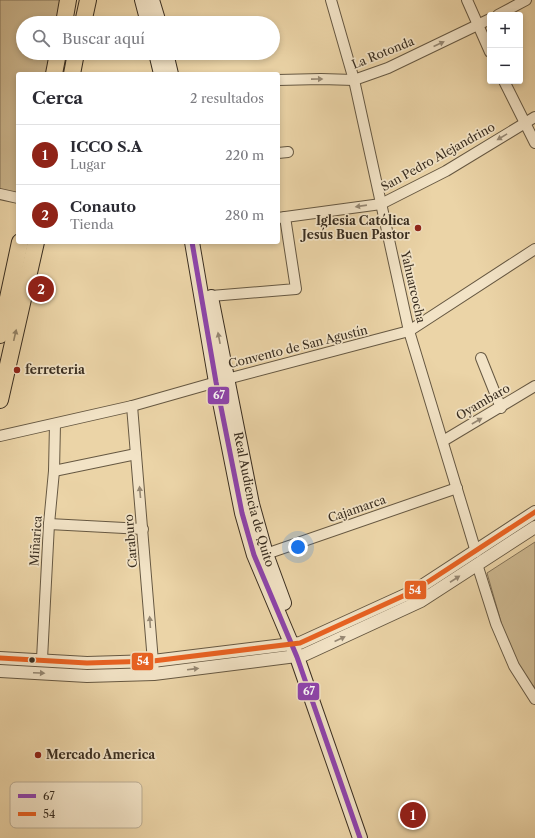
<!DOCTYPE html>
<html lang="es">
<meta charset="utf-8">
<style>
body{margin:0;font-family:"Libre Caslon Text",serif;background:#f7f7f7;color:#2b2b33}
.controls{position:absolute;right:12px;top:12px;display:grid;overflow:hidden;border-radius:4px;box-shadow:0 2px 6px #0003}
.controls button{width:36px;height:36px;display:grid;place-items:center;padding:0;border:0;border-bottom:1px solid #e1e1e2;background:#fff;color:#2b2b33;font:20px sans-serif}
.you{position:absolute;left:298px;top:547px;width:14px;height:14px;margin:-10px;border:3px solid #fff;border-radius:50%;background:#1a73e8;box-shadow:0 0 0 6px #1a73e833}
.badge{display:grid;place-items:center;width:26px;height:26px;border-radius:50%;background:#8f2418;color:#fff;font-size:13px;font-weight:700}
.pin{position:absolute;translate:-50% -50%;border:2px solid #fff;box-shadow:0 1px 4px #0006}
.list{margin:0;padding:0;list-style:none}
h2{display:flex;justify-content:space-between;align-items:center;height:52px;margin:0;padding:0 16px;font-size:17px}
h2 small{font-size:13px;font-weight:400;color:#7c7c81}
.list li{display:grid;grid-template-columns:26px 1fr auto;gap:12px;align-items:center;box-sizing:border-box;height:60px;padding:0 16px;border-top:1px solid #e1e1e2}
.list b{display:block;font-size:15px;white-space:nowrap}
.list p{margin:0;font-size:13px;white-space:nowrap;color:#7c7c81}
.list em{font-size:13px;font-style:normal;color:#7c7c81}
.icon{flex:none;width:22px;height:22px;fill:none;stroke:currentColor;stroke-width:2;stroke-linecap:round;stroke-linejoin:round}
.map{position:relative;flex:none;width:535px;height:838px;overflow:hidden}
.search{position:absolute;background:#fff;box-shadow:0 2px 6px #0003;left:16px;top:16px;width:264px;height:44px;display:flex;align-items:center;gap:10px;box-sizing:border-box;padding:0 14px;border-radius:22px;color:#7c7c81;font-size:15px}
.panel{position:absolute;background:#fff;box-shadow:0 2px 6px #0003;left:16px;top:72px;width:264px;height:172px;border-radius:4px}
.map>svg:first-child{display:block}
.green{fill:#cdb890;stroke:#847358}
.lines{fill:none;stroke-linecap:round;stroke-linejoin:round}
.minor-casing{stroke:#665842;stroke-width:12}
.tertiary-casing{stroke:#665842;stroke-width:14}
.secondary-casing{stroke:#3a2e20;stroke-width:16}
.primary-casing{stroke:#3a2e20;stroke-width:18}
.minor{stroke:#f2e3c6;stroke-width:10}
.tertiary{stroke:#f2e3c6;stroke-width:12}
.secondary{stroke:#f2e3c6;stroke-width:14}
.primary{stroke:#ebd4a7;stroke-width:16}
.bus-1-casing{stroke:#f2e3c6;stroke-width:8}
.bus-2-casing{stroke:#f2e3c6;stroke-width:8}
.bus-1{stroke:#8e44ad;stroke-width:5}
.bus-2{stroke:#e96222;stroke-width:5}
.oneway{fill:#968873}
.oneway2{fill:#928164}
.poi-dot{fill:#8f2418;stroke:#f2e3c6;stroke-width:1.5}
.bus-dot{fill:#3a2e20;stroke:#f2e3c6;stroke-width:1.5}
.labels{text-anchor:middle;stroke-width:3.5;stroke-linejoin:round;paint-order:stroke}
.street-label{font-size:12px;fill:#3a2e20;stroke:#f2e3c6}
.poi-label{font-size:12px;font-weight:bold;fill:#3a2e20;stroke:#f2e3c6;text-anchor:start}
.key{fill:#f2e3c6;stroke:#bbad94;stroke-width:1}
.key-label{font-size:11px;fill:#3a2e20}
.line-badge{stroke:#f2e3c6;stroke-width:1.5}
.badge-label{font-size:11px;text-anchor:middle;font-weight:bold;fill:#fff}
</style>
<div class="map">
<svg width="535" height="838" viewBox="0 0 535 838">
<rect width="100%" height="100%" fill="#ebd4a7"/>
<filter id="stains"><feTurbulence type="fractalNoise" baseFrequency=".005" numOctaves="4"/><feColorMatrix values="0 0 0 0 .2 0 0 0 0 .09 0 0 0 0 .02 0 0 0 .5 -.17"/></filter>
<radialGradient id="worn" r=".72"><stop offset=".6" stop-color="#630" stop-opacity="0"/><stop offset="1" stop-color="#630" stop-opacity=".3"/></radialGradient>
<!-- green -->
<g class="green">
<polygon points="0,0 61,0 56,23 23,23 23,53 50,53 46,74 18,74 18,200 0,196"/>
<polygon points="535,542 535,688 511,657 487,573"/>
</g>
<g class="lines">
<defs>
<g id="minor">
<polyline points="331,0 354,80 409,331 476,552"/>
<polyline points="467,0 490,52"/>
<polyline points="498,15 526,0"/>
<polyline points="278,80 321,79 354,80 388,68 490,19"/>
<polyline points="504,81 535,143"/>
<polyline points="278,153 288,152"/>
<polyline points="0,194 18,198"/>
<polyline points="278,218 381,204 446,171 535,117"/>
<polyline points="211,296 296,289 285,217"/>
<polyline points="481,358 501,408"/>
<polyline points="132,406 154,674"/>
<polyline points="0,436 132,406 227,379 409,331 535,249"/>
<polyline points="443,441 535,386"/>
<polyline points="54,471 136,454"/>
<polyline points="49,524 143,529"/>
<polyline points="266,554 457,488"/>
<polyline points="477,564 496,624 514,666 535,699"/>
<polyline points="42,659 49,524 54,471 55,424"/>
</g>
<g id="tertiary">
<polyline points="0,658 87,663 153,661 300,643 414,591 535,512"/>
<polyline points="0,671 87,676 154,674 304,655 421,601 535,527"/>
</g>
<g id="secondary">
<polyline points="142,0 148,23"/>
<polyline points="152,0 159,23"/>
<polyline points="156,53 161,74"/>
<polyline points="166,53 171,74"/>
<polyline points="192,242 216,382 242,513 254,555 297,657 360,838"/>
<path id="s1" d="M211 297 252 504 266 554 284 603"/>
</g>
<g id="primary">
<polyline points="64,23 68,0"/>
<polyline points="83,23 88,0"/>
<polyline points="54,74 58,53"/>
<polyline points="72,74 76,53"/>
<polyline points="0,335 20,242"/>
<polyline points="0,400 36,242"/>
</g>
</defs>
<!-- minor casing -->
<use href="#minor" class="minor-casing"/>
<!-- tertiary casing -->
<use href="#tertiary" class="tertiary-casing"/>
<!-- secondary casing -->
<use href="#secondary" class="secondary-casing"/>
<!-- primary casing -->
<use href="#primary" class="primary-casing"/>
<!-- minor -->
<use href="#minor" class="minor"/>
<!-- tertiary -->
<use href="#tertiary" class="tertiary"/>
<!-- secondary -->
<use href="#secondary" class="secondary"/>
<!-- primary -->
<use href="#primary" class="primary"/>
<defs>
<polyline id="bus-1" points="192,242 216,382 242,513 254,555 297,657 360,838"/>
<polyline id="bus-2" points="0,658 87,663 153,661 300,643 414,591 535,512"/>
</defs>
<!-- bus-1 casing -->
<use href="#bus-1" class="bus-1-casing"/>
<!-- bus-2 casing -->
<use href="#bus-2" class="bus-2-casing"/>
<!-- bus-1 -->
<use href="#bus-1" class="bus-1"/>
<!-- bus-2 -->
<use href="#bus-2" class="bus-2"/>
</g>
<!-- one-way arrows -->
<defs><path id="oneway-solid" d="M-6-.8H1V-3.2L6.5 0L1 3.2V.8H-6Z"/></defs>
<g class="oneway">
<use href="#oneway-solid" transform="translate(439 44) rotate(-25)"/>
<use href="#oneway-solid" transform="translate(317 79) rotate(-1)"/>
<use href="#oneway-solid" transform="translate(502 137) rotate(149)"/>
<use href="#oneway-solid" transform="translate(361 206) rotate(172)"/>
<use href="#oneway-solid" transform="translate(219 338) rotate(-101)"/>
<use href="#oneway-solid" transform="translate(477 421) rotate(-30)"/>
<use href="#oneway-solid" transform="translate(140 492) rotate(-95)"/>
<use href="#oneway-solid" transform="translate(455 579) rotate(-33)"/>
<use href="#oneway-solid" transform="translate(150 622) rotate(-94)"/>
<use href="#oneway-solid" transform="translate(340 639) rotate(-25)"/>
<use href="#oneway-solid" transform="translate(193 669) rotate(-7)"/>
<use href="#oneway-solid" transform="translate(39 673) rotate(3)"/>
</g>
<use class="oneway2" href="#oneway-solid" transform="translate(15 335) rotate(-77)"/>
<!-- markers -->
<g class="poi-dot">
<circle cx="418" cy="228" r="4"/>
<circle cx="17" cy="370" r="4"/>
<circle cx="38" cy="755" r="4"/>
</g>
<circle class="bus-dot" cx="32" cy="660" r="3.5"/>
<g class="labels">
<!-- street labels -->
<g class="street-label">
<text transform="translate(383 53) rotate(-22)" y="4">La Rotonda</text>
<text transform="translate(438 157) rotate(-29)" y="4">San Pedro Alejandrino</text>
<text transform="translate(413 287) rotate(77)" y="4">Yahuarcocha</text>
<text transform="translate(298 347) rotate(-14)" y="4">Convento de San Agustín</text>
<text transform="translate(483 402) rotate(-30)" y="4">Oyambaro</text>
<text dy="4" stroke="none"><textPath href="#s1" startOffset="207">Real Audiencia de Quito</textPath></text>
<text transform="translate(357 509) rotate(-19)" y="4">Cajamarca</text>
<text transform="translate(36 541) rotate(-86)" y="4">Miñarica</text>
<text transform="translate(131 541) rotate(-95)" y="4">Caraburo</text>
</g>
<!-- poi labels -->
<g class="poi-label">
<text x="410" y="225" text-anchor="end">Iglesia Católica<tspan x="410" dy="14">Jesús Buen Pastor</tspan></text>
<text x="25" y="374">ferreteria</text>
<text x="46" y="759">Mercado America</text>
</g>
</g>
<!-- legend -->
<rect x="10" y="782" width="132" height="46" rx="6" class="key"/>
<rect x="18" y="794" width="18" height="4" fill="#8e44ad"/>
<rect x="18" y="812" width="18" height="4" fill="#e96222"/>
<g class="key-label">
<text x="43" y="800">67</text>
<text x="43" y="818">54</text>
</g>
<g class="line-badge">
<rect x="207" y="386" width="23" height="19" rx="4" fill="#8e44ad"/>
<rect x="404" y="580" width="23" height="20" rx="4" fill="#e96222"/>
<rect x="131" y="652" width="23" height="19" rx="4" fill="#e96222"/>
<rect x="297" y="682" width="23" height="19" rx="4" fill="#8e44ad"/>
</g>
<g class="badge-label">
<text x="219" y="399">67</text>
<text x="415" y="594">54</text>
<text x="143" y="665">54</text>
<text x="309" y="695">67</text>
</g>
<rect width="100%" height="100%" filter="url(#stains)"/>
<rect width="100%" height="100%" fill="url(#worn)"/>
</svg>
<div class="controls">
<button>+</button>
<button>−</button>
</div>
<div class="you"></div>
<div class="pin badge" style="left:413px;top:815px">1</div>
<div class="pin badge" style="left:41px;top:289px">2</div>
<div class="search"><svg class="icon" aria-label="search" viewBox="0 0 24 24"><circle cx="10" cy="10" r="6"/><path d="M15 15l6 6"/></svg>Buscar aquí</div>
<section class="panel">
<h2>Cerca<small>2 resultados</small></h2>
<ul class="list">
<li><span class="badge">1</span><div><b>ICCO S.A</b><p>Lugar</p></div><em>220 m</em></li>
<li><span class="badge">2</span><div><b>Conauto</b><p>Tienda</p></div><em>280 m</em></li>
</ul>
</section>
</div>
